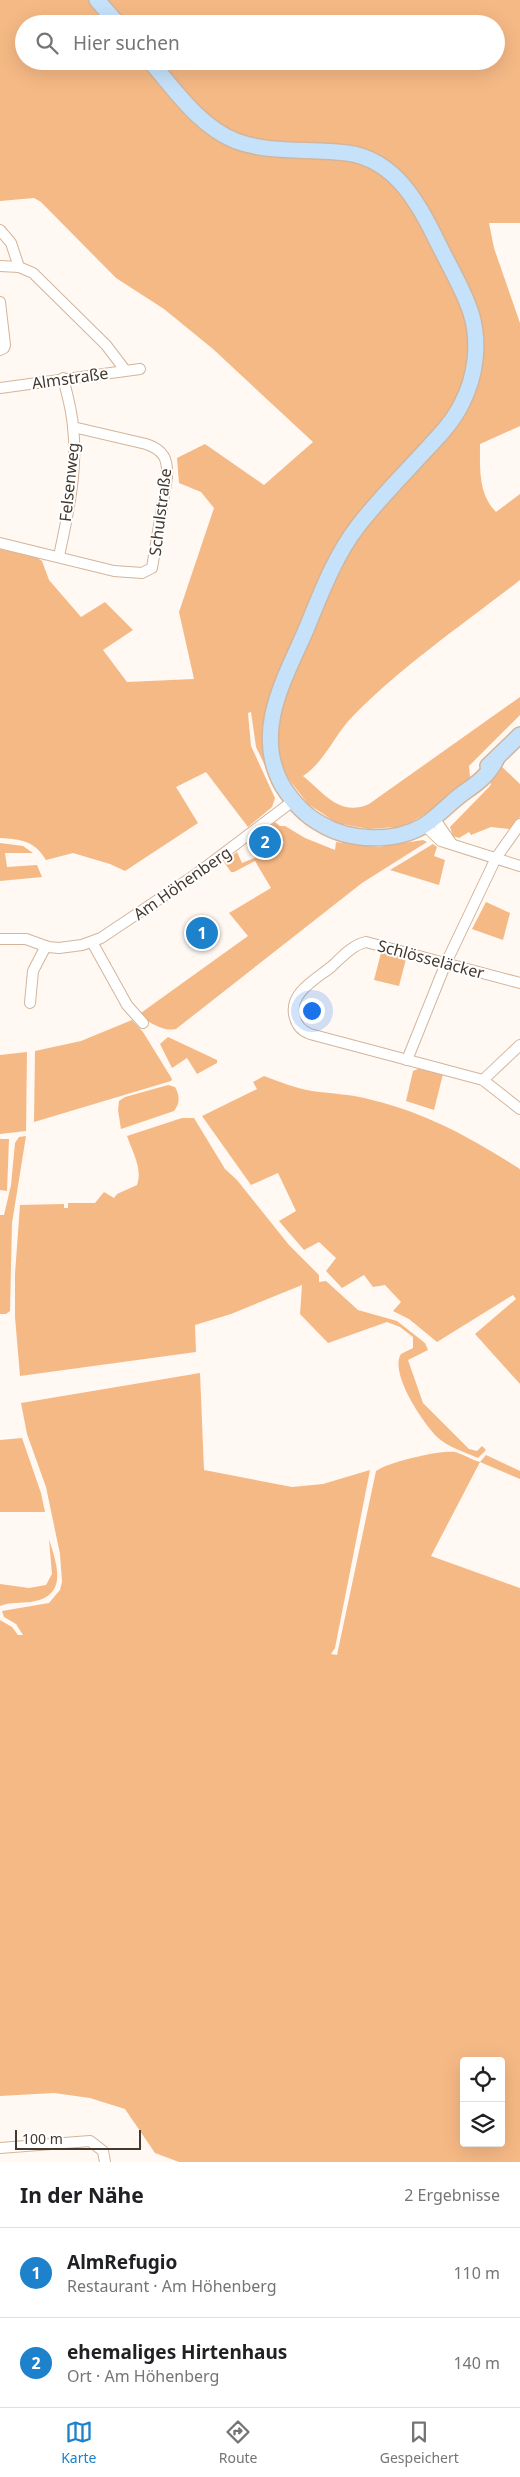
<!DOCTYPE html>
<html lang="de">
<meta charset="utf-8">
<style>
body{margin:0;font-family:"Noto Sans",sans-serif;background:#f2f2f2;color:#202124}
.controls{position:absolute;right:15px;bottom:15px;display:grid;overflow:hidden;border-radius:5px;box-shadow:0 5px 20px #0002}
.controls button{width:45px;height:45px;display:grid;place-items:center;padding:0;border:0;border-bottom:1px solid #e0e0e0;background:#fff;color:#202124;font:25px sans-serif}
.scale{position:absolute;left:15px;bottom:12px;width:126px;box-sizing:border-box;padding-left:5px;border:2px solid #45392e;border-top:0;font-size:14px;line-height:18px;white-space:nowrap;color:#45392e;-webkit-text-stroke:4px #fff;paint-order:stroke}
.you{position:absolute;left:311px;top:1010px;width:18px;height:18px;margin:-12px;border:4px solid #fff;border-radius:50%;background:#1a73e8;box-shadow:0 0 0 8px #1a73e833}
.badge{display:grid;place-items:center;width:32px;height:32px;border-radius:50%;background:#1d81cc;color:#fff;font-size:16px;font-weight:700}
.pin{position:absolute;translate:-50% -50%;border:2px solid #fff;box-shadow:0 1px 5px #0006}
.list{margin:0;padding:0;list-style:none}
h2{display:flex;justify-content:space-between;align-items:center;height:65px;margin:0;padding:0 20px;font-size:21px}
h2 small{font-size:16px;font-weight:400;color:#757577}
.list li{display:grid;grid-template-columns:32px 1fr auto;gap:15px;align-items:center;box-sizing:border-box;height:90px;padding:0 20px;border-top:1px solid #e0e0e0}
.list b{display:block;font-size:19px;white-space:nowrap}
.list p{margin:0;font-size:16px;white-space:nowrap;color:#757577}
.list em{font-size:16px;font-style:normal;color:#757577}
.icon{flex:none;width:28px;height:28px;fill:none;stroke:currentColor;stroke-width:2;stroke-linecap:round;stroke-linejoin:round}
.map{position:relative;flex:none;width:520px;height:2162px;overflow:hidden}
.search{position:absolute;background:#fff;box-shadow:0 5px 20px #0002;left:15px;right:15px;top:15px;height:55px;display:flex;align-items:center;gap:12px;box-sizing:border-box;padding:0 18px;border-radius:28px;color:#757577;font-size:19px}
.sheet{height:245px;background:#fff}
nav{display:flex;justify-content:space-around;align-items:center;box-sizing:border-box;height:70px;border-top:1px solid #e0e0e0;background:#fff;font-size:14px;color:#757577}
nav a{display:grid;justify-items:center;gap:2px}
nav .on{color:#1d81cc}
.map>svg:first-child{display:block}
.green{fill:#f5b985;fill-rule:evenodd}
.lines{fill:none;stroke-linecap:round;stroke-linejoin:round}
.minor-casing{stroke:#d3b59b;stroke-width:12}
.secondary-casing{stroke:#d3b59b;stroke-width:18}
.minor{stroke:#fff;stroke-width:10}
.secondary{stroke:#c6e2fa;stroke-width:15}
.labels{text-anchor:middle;stroke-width:4;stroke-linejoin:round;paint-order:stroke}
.street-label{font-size:16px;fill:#45392e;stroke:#fff}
</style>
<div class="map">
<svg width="520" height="2162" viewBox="0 0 520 2162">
<rect width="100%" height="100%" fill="#fff8f3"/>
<!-- green -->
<g class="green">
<path d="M0 0H91L111 24H24V61H142L179 105 216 138 354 160 381 172 401 191 455 286 469 327V360L459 394 445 420 376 494 277 681 278 793 256 747 251 712 248 713 251 746 275 798 272 807 248 827 206 772 176 787 198 823 125 871 110 864 73 853 46 860C35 841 21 839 0 838V549L36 557 42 561 49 580 81 617 105 602 133 630 103 650 127 682 194 679 179 612 214 508 201 492 179 483 177 458 205 444 264 485 313 442 213 349 164 309 116 278 41 202 34 198 0 201Z"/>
<path d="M105 0H520V223H489L494 248 520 323V426L480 444C480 468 478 493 496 512L520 494V580C465 623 403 665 354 715 335 733 326 761 303 776 325 794 340 817 369 804L520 697V715L469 766 470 777 435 808 408 824 397 827 368 829 337 823 308 804 284 773 278 749V711L316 621 348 555 373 516 442 443 482 342 404 176 391 164 364 150 277 143 245 137 230 131 198 108 159 61H496V24H126Z"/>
<polygon points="500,765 520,784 520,817 509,829 491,827 471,835 469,832 459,838 453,836 450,827 489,787 491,784 489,779"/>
<path d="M275 822 280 826H285L305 838 335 850 336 842 378 847 423 840 427 842 362 883 176 1029C162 1032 150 1022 138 1015L248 936 229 913 271 888 255 861 234 872H231L224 862 237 852 242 863 278 848 277 846 284 843 278 833 248 844Z"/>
<polygon points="0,843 23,846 33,853 5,853 7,867 37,865 42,877 0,881"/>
<polygon points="433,844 437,847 434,856 445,860 439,885 390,870"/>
<polygon points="486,902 510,913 503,940 472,929"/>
<polygon points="382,949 407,955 399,986 374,980"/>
<polygon points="132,1020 143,1032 172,1079 171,1081 34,1122 35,1051 81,1041"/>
<polygon points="168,1037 217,1060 217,1063 197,1074 187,1058 172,1068 160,1044"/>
<polygon points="27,1052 26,1131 0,1134 0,1055"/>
<polygon points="420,1068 443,1074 434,1110 406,1101 413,1071"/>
<path d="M264 1076C280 1082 295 1088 312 1091 332 1094 352 1094 372 1100 429 1114 471 1138 520 1169V1384L475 1334 516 1299 513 1295 437 1342 409 1319 393 1311 401 1302 385 1285 373 1287 364 1275 342 1288 326 1271 336 1258 319 1242 304 1250 279 1221 296 1211 278 1173 251 1185 202 1116 257 1089 253 1082Z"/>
<path d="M168 1085 175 1087C180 1096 180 1103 174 1111L121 1129 118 1110 119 1101 125 1097Z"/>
<path d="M182 1118H194L225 1169 237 1180 289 1245 319 1275V1282L326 1281 358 1310 397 1321 425 1343 428 1350 408 1360 423 1403 469 1449 477 1451 482 1446 486 1450 478 1458C464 1452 448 1447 437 1437 423 1423 389 1373 401 1354L413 1348V1337L400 1327 387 1322 328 1343 300 1314 302 1285 231 1314 195 1325 196 1352 20 1376 15 1317V1274L20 1205 64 1204V1208H68V1203H95L104 1192 114 1198 117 1194 137 1185C143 1169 132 1151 127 1136Z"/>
<polygon points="26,1136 12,1223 10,1311 6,1314 0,1314 0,1215 4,1215 11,1185 15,1143 19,1137"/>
<polygon points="0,1139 9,1139 7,1191 0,1190"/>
<path d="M200 1373 204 1470 292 1487 323 1484 370 1470 335 1648 331 1654 337 1655 376 1471C389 1462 439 1450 455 1452 463 1454 472 1460 480 1462L486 1455 520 1471V1479L480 1462 431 1556 520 1588V2162H179L155 2153 125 2109 90 2098 54 2093 0 2096V1620L12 1627 18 1635H23L16 1624 4 1617 2 1611 49 1603 60 1590 62 1582 60 1554 46 1487 27 1434 21 1403ZM464 2061H501V2143H464Z"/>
<polygon points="22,1438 41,1493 45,1512 0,1512 0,1440"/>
<path d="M49 1539C57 1565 69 1596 31 1602 21 1603 10 1602 0 1606V1584L29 1588 46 1585 52 1574Z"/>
</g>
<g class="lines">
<defs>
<g id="minor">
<polyline points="0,230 11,243 19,267"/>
<polyline points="0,266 19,267 33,273 106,345 125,370"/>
<polyline points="0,302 5,345 4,348 0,350"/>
<polyline points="0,388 140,369"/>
<path d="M0 543 114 571 142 573 152 568 167 477C168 459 164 450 146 444L73 427"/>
<path d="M59 556C68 514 78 470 73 427 72 410 67 394 63 378"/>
<polyline points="434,818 452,844"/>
<polyline points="424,825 441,841 520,866"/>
<polyline points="0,939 26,939 48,947 59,948 82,945 101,938 195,875 293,801"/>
<polyline points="92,942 127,1005 143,1023"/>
<path d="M520 983 366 942C352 945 341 958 331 967 316 979 287 994 295 1018 297 1026 302 1031 310 1034L483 1080 520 1109"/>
<polyline points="30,1003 33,971 46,946"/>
<polyline points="407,1060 446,963 496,858 520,824"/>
<polyline points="483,1080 520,1045"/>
<polyline points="0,2148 90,2141 103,2151 105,2162"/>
</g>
<g id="secondary">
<polyline points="97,0 118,24"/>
<path d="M150 61C176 91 199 126 236 141 271 154 310 148 347 153 399 160 421 209 442 251 452 271 464 291 471 313 480 342 476 376 462 403 453 422 438 437 424 452 402 476 378 500 358 526 334 557 320 596 305 632 284 680 253 732 282 785 292 801 304 815 321 824 349 841 394 843 423 826 439 816 451 801 466 791 479 782 488 775 496 760"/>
<polyline points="488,766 520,735"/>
</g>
</defs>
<!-- minor casing -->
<use href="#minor" class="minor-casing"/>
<!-- secondary casing -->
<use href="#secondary" class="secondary-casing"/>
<!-- minor -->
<use href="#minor" class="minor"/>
<!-- secondary -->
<use href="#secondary" class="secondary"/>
</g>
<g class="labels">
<!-- street labels -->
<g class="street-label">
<text transform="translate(70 378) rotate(-8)" y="6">Almstraße</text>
<text transform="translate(69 482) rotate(-84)" y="6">Felsenweg</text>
<text transform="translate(160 512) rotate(-83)" y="6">Schulstraße</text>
<text transform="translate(182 883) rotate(-35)" y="6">Am Höhenberg</text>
<text transform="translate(431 959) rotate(15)" y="6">Schlösseläcker</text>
</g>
</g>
</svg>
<div class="controls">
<button><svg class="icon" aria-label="locate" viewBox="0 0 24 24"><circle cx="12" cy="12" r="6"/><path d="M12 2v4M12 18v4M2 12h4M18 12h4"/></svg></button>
<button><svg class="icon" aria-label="layers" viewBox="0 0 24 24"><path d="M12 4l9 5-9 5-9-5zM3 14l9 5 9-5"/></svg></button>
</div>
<div class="scale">100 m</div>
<div class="you"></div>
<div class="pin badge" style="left:202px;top:933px">1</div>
<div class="pin badge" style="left:265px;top:842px">2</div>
<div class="search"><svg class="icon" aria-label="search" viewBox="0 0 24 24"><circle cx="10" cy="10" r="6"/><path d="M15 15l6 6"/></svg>Hier suchen</div>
</div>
<section class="sheet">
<h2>In der Nähe<small>2 Ergebnisse</small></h2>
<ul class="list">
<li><span class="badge">1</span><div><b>AlmRefugio</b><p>Restaurant · Am Höhenberg</p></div><em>110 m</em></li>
<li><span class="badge">2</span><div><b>ehemaliges Hirtenhaus</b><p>Ort · Am Höhenberg</p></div><em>140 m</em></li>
</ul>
</section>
<nav>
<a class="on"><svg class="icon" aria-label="map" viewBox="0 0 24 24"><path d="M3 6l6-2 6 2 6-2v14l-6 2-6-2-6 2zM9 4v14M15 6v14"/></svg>Karte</a>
<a><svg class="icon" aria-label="directions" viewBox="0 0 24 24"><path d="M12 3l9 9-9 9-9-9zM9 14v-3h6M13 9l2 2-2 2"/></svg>Route</a>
<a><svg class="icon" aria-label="saved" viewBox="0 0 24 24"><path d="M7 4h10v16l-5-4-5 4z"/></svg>Gespeichert</a>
</nav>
